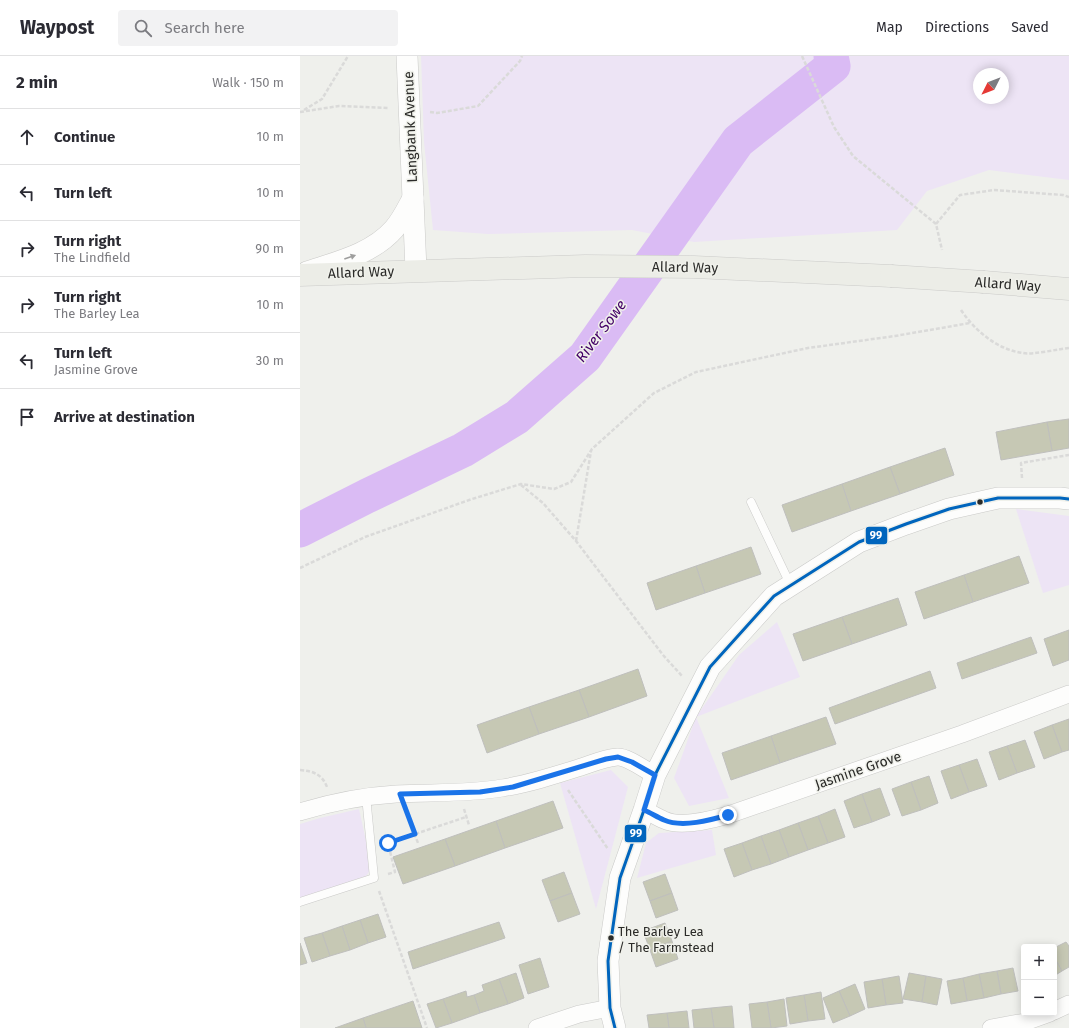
<!DOCTYPE html>
<meta charset="utf-8">
<style>
body{margin:0;font-family:"Fira Sans",sans-serif;background:#f2f2f3;color:#2b2b33}
.controls{position:absolute;right:12px;bottom:12px;display:grid;overflow:hidden;border-radius:4px;box-shadow:0 2px 10px #0003}
.controls button{width:36px;height:36px;display:grid;place-items:center;padding:0;border:0;border-bottom:1px solid #e1e1e2;background:#fff;color:#2b2b33;font:20px sans-serif}
.compass{position:absolute;left:673px;top:12px;width:36px;height:36px;border-radius:50%;background:#fff;box-shadow:0 2px 10px #0003;rotate:228deg}
.stop{position:absolute;width:12px;height:12px;margin:-9px;border:3px solid #1a73e8;border-radius:50%;background:#fff}
.stop.end{background:#1a73e8;border-color:#fff;box-shadow:0 1px 4px #0008}
.list{margin:0;padding:0;list-style:none}
h2{display:flex;justify-content:space-between;align-items:center;height:52px;margin:0;padding:0 16px;font-size:17px}
h2 small{font-size:13px;font-weight:400;color:#7c7c81}
.list li{display:grid;grid-template-columns:26px 1fr auto;gap:12px;align-items:center;box-sizing:border-box;height:56px;padding:0 16px;border-top:1px solid #e1e1e2}
.list b{display:block;font-size:15px;white-space:nowrap}
.list p{margin:0;font-size:13px;white-space:nowrap;color:#7c7c81}
.list em{font-size:13px;font-style:normal;color:#7c7c81}
.icon{flex:none;width:22px;height:22px;fill:none;stroke:currentColor;stroke-width:2;stroke-linecap:round;stroke-linejoin:round}
.map{position:relative;flex:none;width:769px;height:972px;overflow:hidden}
header{display:flex;align-items:center;gap:24px;box-sizing:border-box;height:56px;padding:0 20px;background:#fff;border-bottom:1px solid #e1e1e2}
header strong{font-size:19px}
nav{display:flex;gap:22px;margin-inline-start:auto;font-size:14px}
.search{width:280px;height:36px;background:#f2f2f3;display:flex;align-items:center;gap:10px;box-sizing:border-box;padding:0 14px;border-radius:4px;color:#7c7c81;font-size:15px}
main{display:flex}
aside{flex:1;background:#fff}
.map>svg:first-child{display:block}
.green{fill:#ede4f5;fill-rule:evenodd}
.lines{fill:none;stroke-linecap:round;stroke-linejoin:round}
.river{stroke:#dabbf4;stroke-width:35}
.building{fill:#c6c8b4;stroke:#bfbfbd}
.service-casing{stroke:#cacac8;stroke-width:9}
.minor-casing{stroke:#cacac8;stroke-width:18}
.tertiary-casing{stroke:#cacac8;stroke-width:22}
.primary-casing{stroke:#cbcbc9;stroke-width:23}
.path{stroke:#dadad9;stroke-width:2.5;stroke-dasharray:4 2;stroke-linecap:butt}
.service{stroke:#fdfdfc;stroke-width:8}
.minor{stroke:#fdfdfc;stroke-width:17}
.tertiary{stroke:#fdfdfc;stroke-width:21}
.primary{stroke:#ecede7;stroke-width:22}
.primary-bridge-casing{stroke:#cbcbc9;stroke-width:23;stroke-linecap:butt}
.primary-bridge{stroke:#ecede7;stroke-width:22}
.bus-1-casing{stroke:#f0f1eb;stroke-width:6}
.bus-1{stroke:#0065bd;stroke-width:3}
.oneway{fill:#9e9e9d}
.route{stroke:#1a73e8;stroke-width:5}
.bus-dot{fill:#2b2b29;stroke:#f0f1eb;stroke-width:1.5}
.labels{text-anchor:middle;stroke-width:3;stroke-linejoin:round;paint-order:stroke}
.bus-label{font-size:13px;fill:#2b2b29;stroke:#f0f1eb;text-anchor:start}
.street-label{font-size:14px;fill:#2b2b29;stroke:#f0f1eb}
.water-label{font-size:15px;font-style:italic;fill:#430066;stroke:#f0f1eb}
.line-badge{stroke:#f0f1eb;stroke-width:1.5}
.badge-label{font-size:11px;text-anchor:middle;font-weight:bold;fill:#fff}
</style>
<header>
<strong>Waypost</strong>
<div class="search"><svg class="icon" aria-label="search" viewBox="0 0 24 24"><circle cx="10" cy="10" r="6"/><path d="M15 15l6 6"/></svg>Search here</div>
<nav><a>Map</a><a>Directions</a><a>Saved</a></nav>
</header>
<main>
<aside>
<h2>2 min<small>Walk · 150 m</small></h2>
<ul class="list">
<li><svg class="icon" aria-label="ahead" viewBox="0 0 24 24"><path d="M12 20V5M6 11l6-6 6 6"/></svg><div><b>Continue</b></div><em>10 m</em></li>
<li><svg class="icon" aria-label="left" viewBox="0 0 24 24"><path d="M17 20v-9H6M10 6l-5 5 5 5"/></svg><div><b>Turn left</b></div><em>10 m</em></li>
<li><svg class="icon" aria-label="right" viewBox="0 0 24 24"><path d="M7 20v-9h11M14 6l5 5-5 5"/></svg><div><b>Turn right</b><p>The Lindfield</p></div><em>90 m</em></li>
<li><svg class="icon" aria-label="right" viewBox="0 0 24 24"><path d="M7 20v-9h11M14 6l5 5-5 5"/></svg><div><b>Turn right</b><p>The Barley Lea</p></div><em>10 m</em></li>
<li><svg class="icon" aria-label="left" viewBox="0 0 24 24"><path d="M17 20v-9H6M10 6l-5 5 5 5"/></svg><div><b>Turn left</b><p>Jasmine Grove</p></div><em>30 m</em></li>
<li><svg class="icon" aria-label="arrive" viewBox="0 0 24 24"><path d="M6 21V4h12l-3 4 3 4H6"/></svg><div><b>Arrive at destination</b></div></li>
</ul>
</aside>
<div class="map">
<svg width="769" height="972" viewBox="0 0 769 972">
<rect width="100%" height="100%" fill="#eff0ec"/>
<!-- green -->
<g class="green">
<path d="M121 0H769V124L689 114 627 135 597 174 394 186 332 174 188 178 133 174 124 86ZM679 18H703V42H679Z"/>
<polygon points="716,453 769,460 769,529 743,537"/>
<polygon points="477,566 500,621 396,661 429,742 389,750 374,722 396,661 439,599"/>
<polygon points="311,714 328,731 296,853 260,727"/>
<polygon points="59,753 72,812 66,820 0,843 0,768 20,762"/>
<polygon points="412,774 416,799 337,822 346,787 359,777"/>
</g>
<g class="lines">
<!-- river -->
<polyline class="river" points="0,474 67,440 163,394 217,361 285,301 438,85 533,10 531,0"/>
</g>
<!-- building -->
<g class="building">
<polygon points="769,363 769,392 752,395 747,366"/>
<polygon points="747,366 752,395 701,404 696,376"/>
<polygon points="645,392 654,419 600,438 590,411"/>
<polygon points="590,411 600,438 551,455 542,428"/>
<polygon points="542,428 551,455 492,476 482,449"/>
<polygon points="451,491 461,518 405,537 396,510"/>
<polygon points="719,500 729,527 673,546 664,519"/>
<polygon points="396,510 405,537 356,554 347,527"/>
<polygon points="664,519 673,546 624,563 615,536"/>
<polygon points="598,542 607,569 552,588 542,561"/>
<polygon points="542,561 552,588 503,605 493,578"/>
<polygon points="769,574 769,604 753,610 744,583"/>
<polygon points="731,581 737,597 662,623 657,607"/>
<polygon points="338,613 347,640 289,661 279,634"/>
<polygon points="630,615 636,632 535,668 529,652"/>
<polygon points="279,634 289,661 239,678 229,651"/>
<polygon points="229,651 239,678 187,697 177,669"/>
<polygon points="526,661 536,688 480,707 471,680"/>
<polygon points="769,663 769,694 762,696 752,669"/>
<polygon points="752,669 762,696 744,703 734,676"/>
<polygon points="471,680 480,707 431,724 422,697"/>
<polygon points="725,684 735,711 717,717 707,690"/>
<polygon points="707,690 717,717 699,724 689,696"/>
<polygon points="677,703 687,730 669,736 659,709"/>
<polygon points="659,709 669,736 651,743 641,715"/>
<polygon points="629,720 638,747 621,754 611,726"/>
<polygon points="611,726 621,754 602,760 592,733"/>
<polygon points="580,732 590,759 572,766 562,738"/>
<polygon points="562,738 572,766 554,772 544,745"/>
<polygon points="253,745 263,772 205,792 196,765"/>
<polygon points="535,753 545,781 528,787 518,760"/>
<polygon points="518,760 528,787 508,794 498,767"/>
<polygon points="196,765 205,792 155,810 145,783"/>
<polygon points="498,767 508,794 489,801 479,774"/>
<polygon points="479,774 489,801 471,808 461,780"/>
<polygon points="461,780 471,808 452,814 442,787"/>
<polygon points="145,783 155,810 103,828 93,801"/>
<polygon points="442,787 452,814 434,821 424,793"/>
<polygon points="264,816 272,837 250,845 242,824"/>
<polygon points="365,818 372,837 350,845 343,826"/>
<polygon points="272,837 280,858 258,866 250,845"/>
<polygon points="372,837 378,854 356,862 350,845"/>
<polygon points="78,858 86,881 68,887 60,864"/>
<polygon points="60,864 68,887 50,894 42,870"/>
<polygon points="199,866 205,882 113,913 108,896"/>
<polygon points="365,867 372,885 350,894 343,875"/>
<polygon points="42,870 50,894 30,900 22,877"/>
<polygon points="22,877 30,900 12,906 4,882"/>
<polygon points="372,885 378,903 356,911 350,894"/>
<polygon points="766,886 769,890 769,911 762,915 754,901 754,892"/>
<polygon points="0,887 7,907 0,909"/>
<polygon points="754,901 762,915 754,920"/>
<polygon points="240,902 249,931 228,938 219,909"/>
<polygon points="713,912 718,935 701,938 697,915"/>
<polygon points="697,915 701,938 684,942 679,918"/>
<polygon points="216,917 224,942 208,948 199,923"/>
<polygon points="609,917 626,920 622,946 603,943"/>
<polygon points="679,918 684,942 667,945 663,922"/>
<polygon points="599,920 603,947 586,949 582,923"/>
<polygon points="626,920 642,923 637,949 622,946"/>
<polygon points="663,922 667,945 651,948 647,925"/>
<polygon points="199,923 208,948 180,957 174,939 184,935 182,929"/>
<polygon points="582,923 586,949 568,952 564,926"/>
<polygon points="555,928 565,953 550,960 539,935"/>
<polygon points="166,935 167,941 174,939 180,957 152,967 143,943"/>
<polygon points="539,935 550,960 533,967 523,942"/>
<polygon points="521,936 525,963 508,965 504,939"/>
<polygon points="504,939 508,965 490,968 486,942"/>
<polygon points="143,943 152,967 136,972 127,948"/>
<polygon points="484,943 487,970 471,972 467,946"/>
<polygon points="113,945 122,972 66,972 63,962"/>
<polygon points="467,946 471,972 452,972 449,948"/>
<polygon points="432,950 434,972 414,972 411,952"/>
<polygon points="411,952 414,972 394,972 392,954"/>
<polygon points="387,955 389,972 369,972 367,957"/>
<polygon points="367,957 369,972 349,972 347,959"/>
<polygon points="63,962 66,972 35,972"/>
</g>
<g class="lines">
<defs>
<g id="service">
<polyline points="451,446 490,528"/>
<polyline points="0,846 74,822 66,740"/>
</g>
<g id="minor">
<path d="M344 754C351 757 357 761 364 764 381 772 411 764 428 759L662 678 769 638"/>
<path d="M0 756C32 746 63 740 96 738 131 736 167 738 202 732 228 728 253 720 278 712 291 708 304 702 317 701 327 700 345 714 355 719"/>
<polyline points="754,955 769,948"/>
<polyline points="237,972 279,958 310,952"/>
<polyline points="691,972 725,966 750,957"/>
</g>
<g id="tertiary">
<polyline points="107,0 116,214"/>
<path d="M7 216C37 206 72 198 94 173 102 164 107 153 113 142"/>
<polyline points="315,972 310,952 308,905 320,822 344,754 355,719 410,611 474,540 559,486 606,468 649,453 698,442 760,442 769,443"/>
</g>
<g id="primary">
<polyline points="0,219 285,210 394,211 591,220"/>
<polyline points="684,226 769,233"/>
</g>
</defs>
<!-- service casing -->
<use href="#service" class="service-casing"/>
<!-- minor casing -->
<use href="#minor" class="minor-casing"/>
<!-- tertiary casing -->
<use href="#tertiary" class="tertiary-casing"/>
<!-- primary casing -->
<use href="#primary" class="primary-casing"/>
<!-- path -->
<g class="path">
<polyline points="502,0 534,71 553,100 636,168 642,194"/>
<polyline points="4,54 22,43 48,0"/>
<polyline points="0,56 39,50 89,52"/>
<polyline points="130,56 137,57 178,50 220,5 222,0"/>
<polyline points="636,168 660,139 694,134 763,139 769,141"/>
<path d="M661 254C675 275 698 294 723 297 733 299 758 293 769 292"/>
<polyline points="722,422 721,407 769,399"/>
<polyline points="221,429 243,447 276,485 363,599 382,620"/>
<polyline points="276,485 291,395"/>
<polyline points="0,512 65,481 172,443 221,428 254,433 271,426 292,393 354,337 396,316 508,292 595,280 670,267"/>
<path d="M0 714C13 715 22 718 27 731"/>
<polyline points="268,734 308,793"/>
<polyline points="164,753 169,769"/>
<polyline points="106,755 118,787"/>
<polyline points="88,818 95,816 88,787 166,761"/>
<polyline points="79,835 127,972"/>
</g>
<!-- service -->
<use href="#service" class="service"/>
<!-- minor -->
<use href="#minor" class="minor"/>
<!-- tertiary -->
<use href="#tertiary" class="tertiary"/>
<!-- primary -->
<use href="#primary" class="primary"/>
<defs>
<polyline id="primary-bridge" points="591,220 684,226"/>
</defs>
<!-- primary-bridge casing -->
<use href="#primary-bridge" class="primary-bridge-casing"/>
<!-- primary-bridge -->
<use href="#primary-bridge" class="primary-bridge"/>
<defs>
<polyline id="bus-1" points="315,972 310,952 308,905 320,822 344,754 355,719 410,611 474,540 559,486 606,468 649,453 698,442 760,442 769,443"/>
</defs>
<!-- bus-1 casing -->
<use href="#bus-1" class="bus-1-casing"/>
<!-- bus-1 -->
<use href="#bus-1" class="bus-1"/>
</g>
<!-- one-way arrows -->
<defs><path id="oneway-solid" d="M-6-.8H1V-3.2L6.5 0L1 3.2V.8H-6Z"/></defs>
<use class="oneway" href="#oneway-solid" transform="translate(50 201) rotate(-19)"/>
<g class="lines">
<!-- route -->
<path class="route" d="M88 787 115 778 100 738 180 736 213 731 306 703 318 701 332 706 355 719 344 754C351 757 357 761 364 764 382 772 411 764 428 759"/>
</g>
<!-- markers -->
<g class="bus-dot">
<circle cx="680" cy="446" r="3.5"/>
<circle cx="311" cy="882" r="3.5"/>
</g>
<g class="labels">
<!-- bus labels -->
<g class="bus-label">
<text x="318" y="880">The Barley Lea<tspan x="318" dy="16">/ The Farmstead</tspan></text>
</g>
<!-- street labels -->
<g class="street-label">
<text transform="translate(110 71) rotate(-92)" y="5">Langbank Avenue</text>
<text transform="translate(385 211) rotate(1)" y="5">Allard Way</text>
<text transform="translate(61 216) rotate(-2)" y="5">Allard Way</text>
<text transform="translate(708 228) rotate(4)" y="5">Allard Way</text>
<text transform="translate(558 714) rotate(-19)" y="5">Jasmine Grove</text>
</g>
<!-- water labels -->
<g class="water-label">
<text transform="translate(301 275) rotate(-53)" y="5">River Sowe</text>
</g>
</g>
<g class="line-badge">
<rect x="565" y="470" width="23" height="19" rx="4" fill="#0065bd"/>
<rect x="324" y="768" width="23" height="19" rx="4" fill="#0065bd"/>
</g>
<g class="badge-label">
<text x="576" y="483">99</text>
<text x="336" y="781">99</text>
</g>
</svg>
<div class="controls">
<button>+</button>
<button>−</button>
</div>
<svg class="compass" viewBox="-18 -18 36 36"><path d="M0-13l5 13h-10z" fill="#e53935"/><path d="M0 13l5-13h-10z" fill="#7c7c81"/></svg>
<div class="stop" style="left:88px;top:787px"></div>
<div class="stop end" style="left:428px;top:759px"></div>
</div>
</main>
